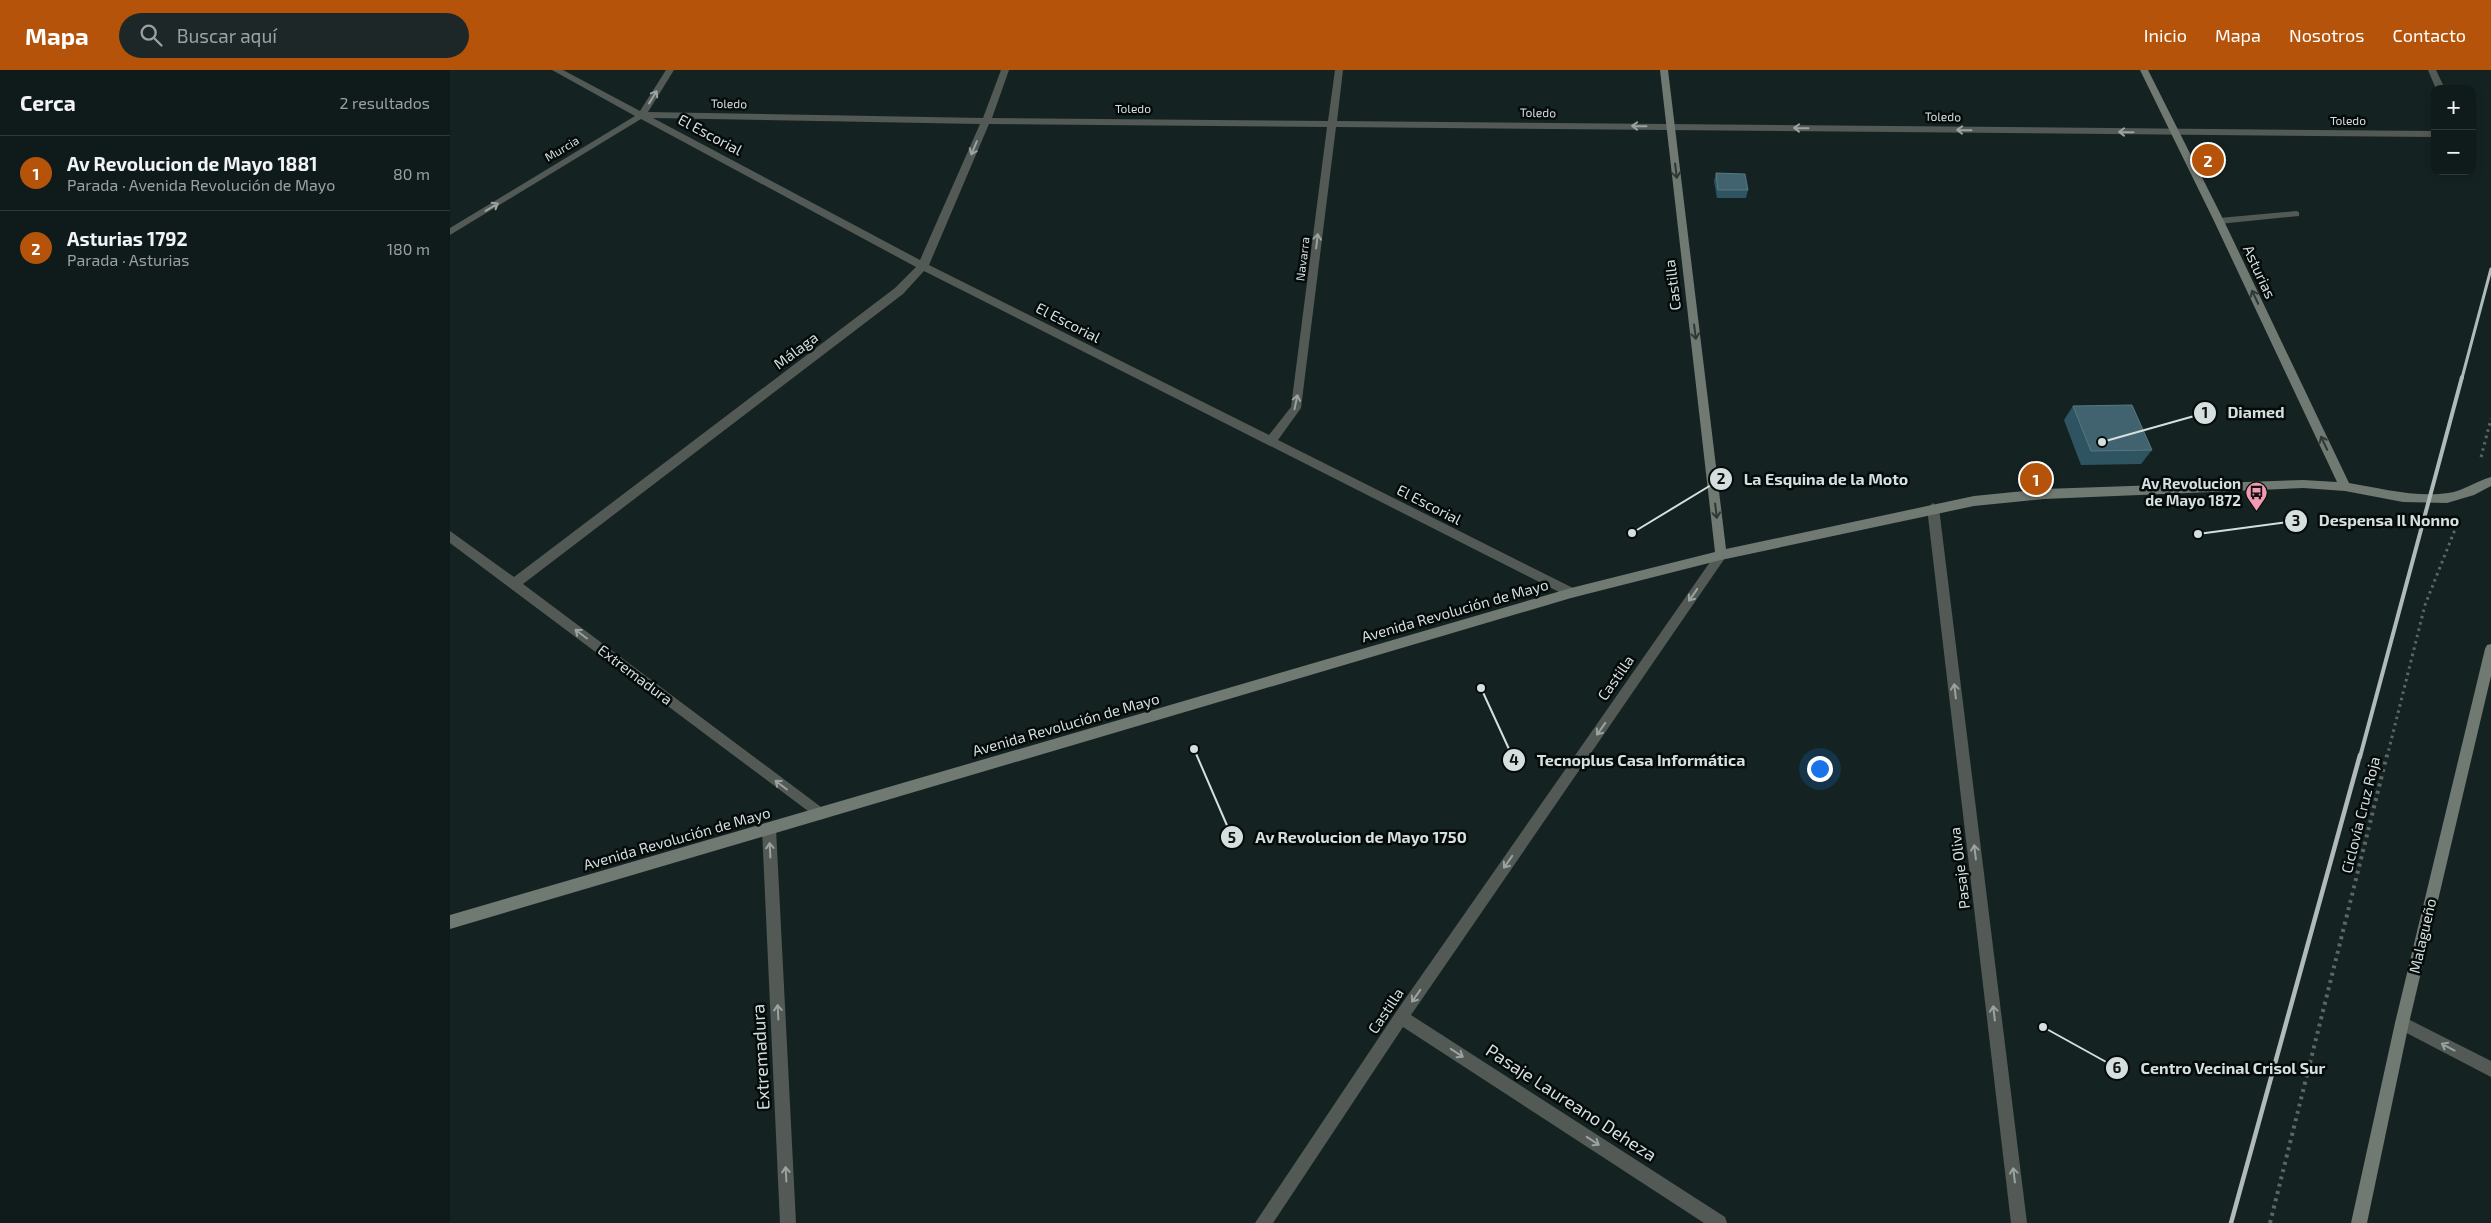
<!DOCTYPE html>
<html lang="es">
<meta charset="utf-8">
<style>
body{margin:0;font-family:"Exo 2",sans-serif;background:#1d2727;color:#f1f3f6}
.controls{position:absolute;right:15px;top:15px;display:grid;overflow:hidden;border-radius:10px;box-shadow:0 2px 8px #0003}
.controls button{width:45px;height:45px;display:grid;place-items:center;padding:0;border:0;border-bottom:1px solid #2f3839;background:#0f1a1a;color:#f1f3f6;font:25px sans-serif}
.you{position:absolute;left:1369px;top:698px;width:18px;height:18px;margin:-12px;border:4px solid #fff;border-radius:50%;background:#1a73e8;box-shadow:0 0 0 8px #1a73e833}
.badge{display:grid;place-items:center;width:32px;height:32px;border-radius:50%;background:#b45309;color:#fff;font-size:16px;font-weight:700}
.pin{position:absolute;translate:-50% -50%;border:2px solid #fff;box-shadow:0 1px 5px #0006}
.list{margin:0;padding:0;list-style:none}
h2{display:flex;justify-content:space-between;align-items:center;height:65px;margin:0;padding:0 20px;font-size:21px}
h2 small{font-size:16px;font-weight:400;color:#9ba1a2}
.list li{display:grid;grid-template-columns:32px 1fr auto;gap:15px;align-items:center;box-sizing:border-box;height:75px;padding:0 20px;border-top:1px solid #2f3839}
.list b{display:block;font-size:19px;white-space:nowrap}
.list p{margin:0;font-size:16px;white-space:nowrap;color:#9ba1a2}
.list em{font-size:16px;font-style:normal;color:#9ba1a2}
.icon{flex:none;width:28px;height:28px;fill:none;stroke:currentColor;stroke-width:2;stroke-linecap:round;stroke-linejoin:round}
.map{position:relative;flex:none;width:2041px;height:1153px;overflow:hidden}
header{display:flex;align-items:center;gap:30px;box-sizing:border-box;height:70px;padding:0 25px;background:#b45309;color:#fff}
header strong{font-size:24px}
nav{display:flex;gap:28px;margin-inline-start:auto;font-size:18px}
.search{width:350px;height:45px;background:#1d2727;display:flex;align-items:center;gap:12px;box-sizing:border-box;padding:0 18px;border-radius:28px;color:#9ba1a2;font-size:19px}
main{display:flex}
aside{flex:1;background:#0f1a1a}
.map>svg:first-child{display:block}
.lines{fill:none;stroke-linecap:round;stroke-linejoin:round}
.path-far1{stroke:#5a6766;stroke-width:3;stroke-dasharray:2.5 4;stroke-linecap:butt}
.path{stroke:#5a6766;stroke-width:4;stroke-dasharray:3 4.5;stroke-linecap:butt}
.lane{fill:#535955;fill-rule:evenodd}
.street{fill:#535955;fill-rule:evenodd}
.secondary{fill:#707972;fill-rule:evenodd}
.rail-far2{stroke:#afbab9;stroke-width:3}
.rail-far1{stroke:#afbab9;stroke-width:4}
.rail{stroke:#afbab9;stroke-width:4.5}
.wall{fill:#2f5461}
.building{fill:#40636f;stroke:#587780}
.oneway{stroke:#9aa3a0}
.oneway2{stroke:#303734}
.labels{text-anchor:middle;stroke-width:5;stroke-linejoin:round;paint-order:stroke}
.far-street-label{font-size:12px;fill:#d5dfde;stroke:#050b0a}
.street-label{font-size:15px;fill:#d5dfde;stroke:#050b0a}
.poi-label{font-size:15px;font-weight:bold;fill:#d5dfde;stroke:#050b0a;text-anchor:end}
.near-street-label{font-size:18px;fill:#d5dfde;stroke:#050b0a}
.leader{fill:none;stroke:#d5dfde;stroke-width:2}
.callout-dot{fill:#d5dfde;stroke:#050b0a;stroke-width:2}
.mark-label{font-size:15px;text-anchor:middle;font-weight:bold;fill:#111}
.callout-label{font-size:16px;text-anchor:middle;font-weight:bold;fill:#d5dfde;stroke:#050b0a;stroke-width:5;stroke-linejoin:round;paint-order:stroke}
</style>
<header>
<strong>Mapa</strong>
<div class="search"><svg class="icon" aria-label="search" viewBox="0 0 24 24"><circle cx="10" cy="10" r="6"/><path d="M15 15l6 6"/></svg>Buscar aquí</div>
<nav><a>Inicio</a><a>Mapa</a><a>Nosotros</a><a>Contacto</a></nav>
</header>
<main>
<aside>
<h2>Cerca<small>2 resultados</small></h2>
<ul class="list">
<li><span class="badge">1</span><div><b>Av Revolucion de Mayo 1881</b><p>Parada · Avenida Revolución de Mayo</p></div><em>80 m</em></li>
<li><span class="badge">2</span><div><b>Asturias 1792</b><p>Parada · Asturias</p></div><em>180 m</em></li>
</ul>
</aside>
<div class="map">
<svg width="2041" height="1153" viewBox="0 0 2041 1153">
<rect width="100%" height="100%" fill="#142322"/>
<g class="lines">
<!-- path-far1 -->
<g class="path-far1">
<polyline points="2031,387 2041,349"/>
<polyline points="1937,687 1975,535 2008,452"/>
</g>
<!-- path -->
<polyline class="path" points="1820,1153 1937,685"/>
<!-- lane -->
<g class="lane">
<polygon points="1978,0 1986,0 1995,19 1986,19"/>
<polygon points="1846,141 1849,142 1849,146 1769,154 1764,151 1769,148"/>
</g>
<!-- street -->
<g class="street">
<path d="M102 0H113L190 41 216 0H224L198 42 533 48 551 0H559L542 48 878 51 885 0H893L887 51 1985 61V67L886 57 851 338 828 370 1125 519 1127 523 1125 527 1121 528 474 201 453 224 73 514 375 740 377 744 375 748 370 750 0 473V461L64 507 445 218 466 197 191 49 0 165V158L185 46ZM203 48 530 54 470 190ZM539 54 877 57 841 337 819 365 479 195Z"/>
<polygon points="1483,433 1489,438 1577,1153 1561,1153 1477,438"/>
<polygon points="1271,480 1277,485 1275,488 961,945 1275,1147 1277,1153 1254,1153 953,957 823,1153 805,1153 946,942 1267,482"/>
<polygon points="319,753 324,754 326,759 346,1153 330,1153 312,759 314,754"/>
<polygon points="1952,946 2041,991 2041,1007 1947,958 1945,953 1947,948"/>
</g>
<!-- secondary -->
<g class="secondary">
<path d="M1210 0H1218L1276 479 1524 426 1594 419 1853 410 1887 412 1764 151 1690 0H1698L1774 151 1899 413C1929 418 1967 428 1998 423 2014 421 2026 411 2041 407V416L2024 425 1997 433 1953 432 1895 421 1853 418 1594 429 1524 436 1271 490 1121 528 0 859V845L1121 518 1265 482Z"/>
<polygon points="2041,574 2041,606 1959,953 1917,1153 1901,1153 1945,953 2035,579 2037,575"/>
</g>
<!-- rail-far2 -->
<polyline class="rail-far2" points="2012,308 2041,199"/>
<!-- rail-far1 -->
<polyline class="rail-far1" points="1910,687 2012,307"/>
<!-- rail -->
<polyline class="rail" points="1781,1153 1910,685"/>
</g>
<!-- wall -->
<g class="wall">
<polygon points="1266,103 1298,120 1296,128 1267,128 1264,111"/>
<polygon points="1623,336 1702,380 1691,394 1631,395 1614,350"/>
</g>
<!-- building -->
<g class="building">
<polygon points="1266,103 1295,104 1298,120 1268,120"/>
<polygon points="1682,335 1702,380 1641,381 1623,336"/>
</g>
<!-- one-way arrows -->
<defs><path id="oneway-shaft" d="M-6 0H5M1.5-3L5.5 0L1.5 3" fill="none" stroke-width="1.6" stroke-linecap="round" stroke-linejoin="round" transform="scale(1.25)"/></defs>
<g class="oneway">
<use href="#oneway-shaft" transform="translate(203 27) rotate(-58)"/>
<use href="#oneway-shaft" transform="translate(1189 56) rotate(-179)"/>
<use href="#oneway-shaft" transform="translate(1351 58) rotate(-179)"/>
<use href="#oneway-shaft" transform="translate(1514 60) rotate(-179)"/>
<use href="#oneway-shaft" transform="translate(1676 62) rotate(-179)"/>
<use href="#oneway-shaft" transform="translate(524 78) rotate(113)"/>
<use href="#oneway-shaft" transform="translate(42 137) rotate(-31)"/>
<use href="#oneway-shaft" transform="translate(867 171) rotate(-83)"/>
<use href="#oneway-shaft" transform="translate(846 332) rotate(-78)"/>
<use href="#oneway-shaft" transform="translate(1243 525) rotate(125)"/>
<use href="#oneway-shaft" transform="translate(131 564) rotate(-143)"/>
<use href="#oneway-shaft" transform="translate(1505 621) rotate(-97)"/>
<use href="#oneway-shaft" transform="translate(1151 659) rotate(125)"/>
<use href="#oneway-shaft" transform="translate(331 715) rotate(-143)"/>
<use href="#oneway-shaft" transform="translate(320 780) rotate(-93)"/>
<use href="#oneway-shaft" transform="translate(1525 782) rotate(-97)"/>
<use href="#oneway-shaft" transform="translate(1058 792) rotate(125)"/>
<use href="#oneway-shaft" transform="translate(966 926) rotate(125)"/>
<use href="#oneway-shaft" transform="translate(328 942) rotate(-93)"/>
<use href="#oneway-shaft" transform="translate(1544 943) rotate(-97)"/>
<use href="#oneway-shaft" transform="translate(1998 977) rotate(-152)"/>
<use href="#oneway-shaft" transform="translate(1007 983) rotate(33)"/>
<use href="#oneway-shaft" transform="translate(1143 1071) rotate(33)"/>
<use href="#oneway-shaft" transform="translate(336 1104) rotate(-93)"/>
<use href="#oneway-shaft" transform="translate(1564 1105) rotate(-97)"/>
</g>
<g class="oneway2">
<use href="#oneway-shaft" transform="translate(1226 101) rotate(83)"/>
<use href="#oneway-shaft" transform="translate(1805 227) rotate(-115)"/>
<use href="#oneway-shaft" transform="translate(1245 262) rotate(83)"/>
<use href="#oneway-shaft" transform="translate(1874 373) rotate(-115)"/>
<use href="#oneway-shaft" transform="translate(1266 441) rotate(83)"/>
</g>
<!-- icons -->
<defs>
<symbol id="bus-pin" viewBox="-11 -11 22 30"><path d="M0 17L-7.5 6A9.5 9.5 0 1 1 7.5 6Z" fill="#f19ab2" stroke="#050b0a"/><path d="M-5-6H5V4H4V6H2V4H-2V6H-4V4H-5ZM-3.5-4V0h7V-4ZM-3.5 1.2v1.5H-2V1.2ZM2 1.2v1.5H3.5V1.2Z" fill="#111"/></symbol>
</defs>
<g fill-rule="evenodd">
<use href="#bus-pin" x="1794" y="410" width="25" height="34"/>
</g>
<g class="labels">
<!-- far-street labels -->
<g class="far-street-label">
<text transform="translate(279 34) rotate(1)" y="4">Toledo</text>
<text x="683" y="43">Toledo</text>
<text transform="translate(1088 43) rotate(1)" y="4">Toledo</text>
<text transform="translate(1493 47) rotate(1)" y="4">Toledo</text>
<text x="1898" y="55">Toledo</text>
<text transform="translate(112 79) rotate(-31)" y="4">Murcia</text>
<text transform="translate(853 189) rotate(-83)" y="4">Navarra</text>
</g>
<!-- street labels -->
<g class="street-label">
<text transform="translate(260 65) rotate(28)" y="5">El Escorial</text>
<text transform="translate(1809 202) rotate(65)" y="5">Asturias</text>
<text transform="translate(1223 215) rotate(-97)" y="5">Castilla</text>
<text transform="translate(618 253) rotate(27)" y="5">El Escorial</text>
<text transform="translate(346 281) rotate(-37)" y="5">Málaga</text>
<text transform="translate(979 435) rotate(27)" y="5">El Escorial</text>
<text transform="translate(1005 541) rotate(-16)" y="5">Avenida Revolución de Mayo</text>
<text transform="translate(185 605) rotate(37)" y="5">Extremadura</text>
<text transform="translate(1166 608) rotate(-55)" y="5">Castilla</text>
<text transform="translate(616 655) rotate(-16)" y="5">Avenida Revolución de Mayo</text>
<text transform="translate(1911 745) rotate(-76)" y="5">Ciclovía Cruz Roja</text>
<text transform="translate(227 769) rotate(-16)" y="5">Avenida Revolución de Mayo</text>
<text transform="translate(1510 798) rotate(-97)" y="5">Pasaje Oliva</text>
<text transform="translate(1973 866) rotate(-77)" y="5">Malagueño</text>
<text transform="translate(936 941) rotate(-56)" y="5">Castilla</text>
</g>
<!-- poi labels -->
<g class="poi-label">
<text x="1791" y="419">Av Revolucion<tspan x="1791" dy="17">de Mayo 1872</tspan></text>
</g>
<!-- near-street labels -->
<g class="near-street-label">
<text transform="translate(311 987) rotate(-93)" y="6">Extremadura</text>
<text transform="translate(1121 1033) rotate(33)" y="6">Pasaje Laureano Deheza</text>
</g>
</g>
<!-- callouts -->
<path class="leader" d="M1652 372L1755 343M1182 463L1271 409M1748 464L1846 451M1031 618L1064 690M744 679L782 767M1593 957L1667 998"/>
<g class="callout-dot">
<circle cx="1652" cy="372" r="5"/>
<circle cx="1182" cy="463" r="5"/>
<circle cx="1748" cy="464" r="5"/>
<circle cx="1031" cy="618" r="5"/>
<circle cx="744" cy="679" r="5"/>
<circle cx="1593" cy="957" r="5"/>
<circle cx="1755" cy="343" r="12"/>
<circle cx="1271" cy="409" r="12"/>
<circle cx="1846" cy="451" r="12"/>
<circle cx="1064" cy="690" r="12"/>
<circle cx="782" cy="767" r="12"/>
<circle cx="1667" cy="998" r="12"/>
</g>
<g class="mark-label">
<text x="1755" y="348">1</text>
<text x="1271" y="414">2</text>
<text x="1846" y="456">3</text>
<text x="1064" y="695">4</text>
<text x="782" y="773">5</text>
<text x="1667" y="1003">6</text>
</g>
<g class="callout-label">
<text x="1806" y="348">Diamed</text>
<text x="1376" y="415">La Esquina de la Moto</text>
<text x="1939" y="456">Despensa Il Nonno</text>
<text x="1191" y="696">Tecnoplus Casa Informática</text>
<text x="911" y="773">Av Revolucion de Mayo 1750</text>
<text x="1783" y="1004">Centro Vecinal Crisol Sur</text>
</g>
</svg>
<div class="controls">
<button>+</button>
<button>−</button>
</div>
<div class="you"></div>
<div class="pin badge" style="left:1586px;top:409px">1</div>
<div class="pin badge" style="left:1758px;top:90px">2</div>
</div>
</main>
